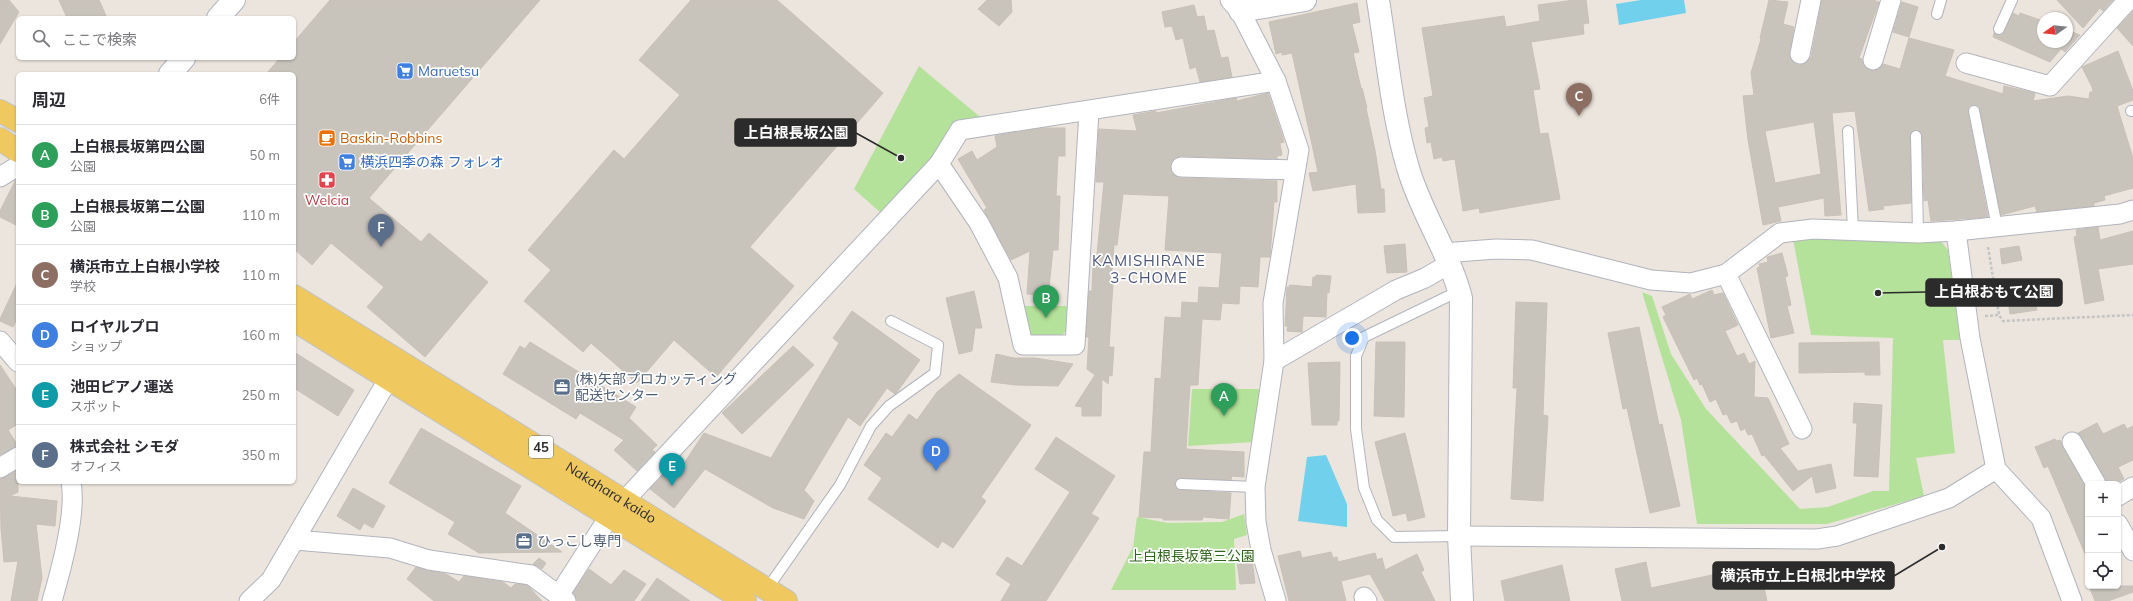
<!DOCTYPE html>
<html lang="ja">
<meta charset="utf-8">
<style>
body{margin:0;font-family:Mulish,"Noto Sans JP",sans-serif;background:#f2f2f3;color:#2b2b33}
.controls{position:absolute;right:12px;bottom:12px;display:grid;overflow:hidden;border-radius:6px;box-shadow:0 1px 3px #0004}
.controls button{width:36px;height:36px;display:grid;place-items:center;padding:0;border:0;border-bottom:1px solid #e1e1e2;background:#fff;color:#2b2b33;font:20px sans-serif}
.compass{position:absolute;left:2037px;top:12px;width:36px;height:36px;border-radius:50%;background:#fff;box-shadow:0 1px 3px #0004;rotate:256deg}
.you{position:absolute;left:1352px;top:338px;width:14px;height:14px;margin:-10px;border:3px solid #fff;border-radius:50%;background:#1a73e8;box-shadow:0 0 0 6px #1a73e833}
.badge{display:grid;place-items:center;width:26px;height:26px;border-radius:50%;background:#3e68f8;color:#fff;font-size:13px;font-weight:700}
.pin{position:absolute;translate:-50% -33px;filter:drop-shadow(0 1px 2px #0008)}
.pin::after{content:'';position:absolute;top:21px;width:14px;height:12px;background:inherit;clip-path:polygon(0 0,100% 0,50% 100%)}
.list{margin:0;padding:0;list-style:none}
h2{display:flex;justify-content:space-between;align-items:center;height:52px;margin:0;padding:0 16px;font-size:17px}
h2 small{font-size:13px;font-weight:400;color:#7c7c81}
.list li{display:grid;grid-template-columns:26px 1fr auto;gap:12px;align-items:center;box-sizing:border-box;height:60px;padding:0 16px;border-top:1px solid #e1e1e2}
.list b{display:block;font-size:15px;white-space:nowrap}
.list p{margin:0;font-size:13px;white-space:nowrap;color:#7c7c81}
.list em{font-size:13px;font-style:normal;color:#7c7c81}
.icon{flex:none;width:22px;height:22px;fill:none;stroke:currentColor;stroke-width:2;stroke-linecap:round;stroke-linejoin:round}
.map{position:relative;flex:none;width:2133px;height:601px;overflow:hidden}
.search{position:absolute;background:#fff;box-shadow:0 1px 3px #0004;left:16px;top:16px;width:280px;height:44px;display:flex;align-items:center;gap:10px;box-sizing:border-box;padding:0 14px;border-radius:6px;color:#7c7c81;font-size:15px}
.panel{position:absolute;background:#fff;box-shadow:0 1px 3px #0004;left:16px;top:72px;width:280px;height:412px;border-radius:6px}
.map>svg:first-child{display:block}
.green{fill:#b5e29a}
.water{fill:#71d1ed}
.building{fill:#c8c3bb;stroke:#c8c1b6;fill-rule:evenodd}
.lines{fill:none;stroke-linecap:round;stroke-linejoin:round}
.lane-casing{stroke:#b1b4be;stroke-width:12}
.street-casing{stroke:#b1b4be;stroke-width:21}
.secondary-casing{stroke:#b1b4be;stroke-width:24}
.primary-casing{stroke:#c4c4c4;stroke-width:24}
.path{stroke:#c4c4c4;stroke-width:2.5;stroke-dasharray:3 2;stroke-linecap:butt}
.lane{stroke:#fff;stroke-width:10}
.street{stroke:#fff;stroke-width:19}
.secondary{stroke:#fff;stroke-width:22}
.primary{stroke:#efc85f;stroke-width:22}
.labels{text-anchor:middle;stroke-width:3.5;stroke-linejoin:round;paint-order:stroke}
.shield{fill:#fff;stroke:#6b6b6b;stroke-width:1}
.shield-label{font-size:13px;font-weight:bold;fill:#2b2b2b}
.shop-label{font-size:14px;fill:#366cbe;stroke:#fff;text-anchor:start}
.food-label{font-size:14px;fill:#c56008;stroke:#fff;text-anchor:start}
.health-label{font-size:14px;fill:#be3a42;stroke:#fff}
.service-label{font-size:14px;fill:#4e5e75;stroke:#fff;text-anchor:start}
.street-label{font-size:14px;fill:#2b2b2b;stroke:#fff}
.park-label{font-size:14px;fill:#2e671b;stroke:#fff}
.neighbourhood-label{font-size:15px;letter-spacing:1px;fill:#4b567b;stroke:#fff}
.leader{fill:none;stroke:#2b2b2b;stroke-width:1.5}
.callout-dot{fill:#2b2b2b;stroke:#fff;stroke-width:1.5}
.callout{fill:#2b2b2b;stroke:#2b2b2b;stroke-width:1.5}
.callout-label{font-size:15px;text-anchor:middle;font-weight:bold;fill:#fff}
</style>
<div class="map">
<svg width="2133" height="601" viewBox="0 0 2133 601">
<rect width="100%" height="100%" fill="#ece5dd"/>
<!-- green -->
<g class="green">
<polygon points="919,66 985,121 882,214 854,189"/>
<polygon points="1814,235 1940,240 1948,250 1960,340 1943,340 1955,453 1916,458 1924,496 1827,524 1697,524 1681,420 1642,292 1652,296 1671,354 1706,409 1800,509 1828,507 1873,491 1889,491 1893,338 1811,335 1793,239"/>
<polygon points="1022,306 1067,306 1066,331 1060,337 1036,339 1029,334"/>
<polygon points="1192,389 1261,389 1254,442 1188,446"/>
<polygon points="1244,514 1247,535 1234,539 1236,590 1111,590 1133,547 1137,517 1168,523 1222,522"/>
</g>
<!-- water -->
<g class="water">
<polygon points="1641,0 1684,0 1686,13 1619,25 1616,4"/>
<polygon points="1326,455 1347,504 1347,527 1298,521 1307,457"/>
</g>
<!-- building -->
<g class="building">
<polygon points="0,0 9,0 19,12 0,44"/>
<polygon points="59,0 99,0 107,18 67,18"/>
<polygon points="330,0 540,0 369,198 421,242 429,233 488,282 425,357 367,307 384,287 331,243 312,265 294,249 294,74 266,74 280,58 294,58 294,42"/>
<polygon points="691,0 777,0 883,93 750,247 794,286 716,377 674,340 637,383 591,343 583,352 524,301 551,270 528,250 614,150 624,159 680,95 639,60"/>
<polygon points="987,0 1011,0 1012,12 999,26 978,9"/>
<polygon points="1574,0 1586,0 1589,23 1583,24 1584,34 1531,42 1540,89 1533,90 1540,134 1548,133 1560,199 1480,213 1479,208 1463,211 1455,159 1443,161 1442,157 1434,159 1431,142 1427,143 1425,128 1429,127 1424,98 1433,96 1422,28 1504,16 1506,27 1540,21 1538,5"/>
<path d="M1769 0 1788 2 1783 24 1794 27 1789 57 1797 65 1804 64 1811 57 1822 0H1873L1879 2 1859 58 1862 59 1865 68 1875 71 1883 64 1900 69 1909 38 1954 50 1945 76 2003 94 2004 86 2035 93 2033 101 2068 96 2089 99 2090 92H2093L2092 87 2082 67 2118 51 2133 91V100L2117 106 2133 158V188L2104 196 2105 200 2094 203V206L2037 212 2035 206 2001 215 1980 110 1979 106 1973 105 1969 106 1968 112 1988 217 1931 221 1928 200 1924 201 1922 135 1921 132 1916 130 1912 131 1910 136 1911 203 1883 206 1884 209 1869 211 1855 111 1832 113 1841 215 1825 216 1824 198 1778 207 1781 221 1763 225 1748 140 1743 96 1754 95 1751 73 1761 39 1760 38ZM1814 122 1821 174 1775 183 1765 131Z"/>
<polygon points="2057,0 2113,0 2103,11 2100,8 2083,28"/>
<polygon points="1902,2 1918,7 1909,37 1893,32"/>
<polygon points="1357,3 1360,22 1352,24 1359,52 1353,53 1361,88 1362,88 1367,108 1366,108 1375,150 1381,189 1384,189 1385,212 1358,213 1356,184 1313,191 1309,173 1318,172 1292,53 1282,55 1282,52 1276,54 1269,22"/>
<polygon points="1194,5 1197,17 1204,16 1207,31 1214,30 1221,58 1228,57 1232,77 1200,82 1196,67 1190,69 1183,38 1176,40 1172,26 1165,27 1162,12"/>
<polygon points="2133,11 2133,46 2117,28"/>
<polygon points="2013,13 2019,16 2020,13 2043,21 2043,42 2067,42 2067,30 2080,35 2065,52 2061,49 2050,62 1993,37 1994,33 1999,35 2003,34"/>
<polygon points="1268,93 1282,135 1284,142 1280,143 1282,155 1277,156 1277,159 1181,156 1175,158 1170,166 1172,173 1181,178 1277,181 1277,202 1274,202 1270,257 1260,257 1258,287 1240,286 1239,304 1222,303 1220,320 1202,319 1198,385 1190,385 1186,449 1244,452 1244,477 1232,476 1231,480 1181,478 1175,481 1175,487 1180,490 1231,493 1229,519 1203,517 1202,520 1163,520 1163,518 1139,517 1144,452 1151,452 1155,378 1161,379 1165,317 1181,318 1182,302 1198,303 1199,287 1219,288 1222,253 1165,250 1169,196 1123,194 1117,245 1114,245 1111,283 1113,283 1109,347 1114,347 1112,376 1109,375 1108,384 1102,379 1101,416 1082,416 1082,407 1075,406 1095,375 1087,369 1089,337 1086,337 1089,291 1092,291 1093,265 1096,265 1104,182 1096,182 1099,129 1137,131 1133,115 1156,111 1156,113 1236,98 1237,101"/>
<polygon points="1042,128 1065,128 1065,156 1058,156 1056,196 1060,196 1058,250 1053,250 1048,296 1027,294 1030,251 1011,260 984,210 987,208 958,159 972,151 977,160 997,147 995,136"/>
<polygon points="18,179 18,226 0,217 0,211 15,181"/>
<polygon points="2098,227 2100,240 2133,231 2133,264 2098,269 2104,300 2085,304 2074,237 2077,236 2076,230"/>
<polygon points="1405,244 1407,272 1387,273 1384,246"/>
<polygon points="2019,246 2022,260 2002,264 2000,249"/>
<polygon points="1782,253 1788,276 1785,277 1791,305 1787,306 1794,333 1771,338 1757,268 1760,267 1759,264 1768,262 1767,257"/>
<polygon points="1316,275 1331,276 1329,293 1327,292 1326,317 1303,316 1302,332 1287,331 1288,326 1285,326 1287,287 1289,287 1290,285 1312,287 1313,277 1316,277"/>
<polygon points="18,281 18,316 13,327 0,321 0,319"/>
<polygon points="2033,289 2037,310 2010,314 2007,293"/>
<polygon points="1712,290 1714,295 1723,293 1738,325 1725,331 1737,356 1744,353 1749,364 1755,361 1754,397 1768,398 1789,444 1780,448 1798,471 1831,464 1836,488 1816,493 1812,476 1793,491 1764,455 1762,456 1752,434 1748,435 1745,428 1741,431 1737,421 1731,423 1727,414 1723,415 1716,399 1710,402 1702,384 1700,385 1697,378 1694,380 1663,317 1666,315 1662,307 1690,294 1692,299"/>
<polygon points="974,291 982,328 975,328 972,351 959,354 946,298"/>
<polygon points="1516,302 1547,303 1543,415 1548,416 1543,501 1511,499 1517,388 1513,388"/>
<polygon points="852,311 920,360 897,392 895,394 887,388 860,426 848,417 804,490 814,501 804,519 773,508 705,469 674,508 650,489 672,466 679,471 704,433 771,458 839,343 833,338"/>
<polygon points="1639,327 1659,425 1662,424 1680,506 1650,513 1627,408 1623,409 1608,333"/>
<polygon points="530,342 636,407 629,418 657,445 652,450 655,452 637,471 614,450 624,440 580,413 576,419 503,374 520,346 525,349"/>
<polygon points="1376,342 1405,342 1404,417 1374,416"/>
<polygon points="1879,342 1880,375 1865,375 1865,372 1799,373 1799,343"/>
<polygon points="793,346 814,365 742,434 722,413"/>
<polygon points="294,352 354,390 338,416 294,388"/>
<polygon points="996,354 1014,358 1035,358 1073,364 1058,386 1016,385 991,382"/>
<polygon points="1340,362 1339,421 1337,421 1337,425 1312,425 1308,363"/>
<polygon points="0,365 18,392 18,424 8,430 18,446 0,455"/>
<polygon points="959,374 1031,425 981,497 986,501 953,548 942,541 938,548 868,499 882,478 864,465 886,433 892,437 909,414 917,420 937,392"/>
<polygon points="1854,403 1882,405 1878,477 1854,476 1857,423 1853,423"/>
<polygon points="2097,423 2103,434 2124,424 2127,429 2133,426 2133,460 2118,467 2124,479 2114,484 2107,484 2078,433"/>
<polygon points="421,428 521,486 505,513 562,552 479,553 448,534 455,522 389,483"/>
<polygon points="1405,433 1425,517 1408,521 1406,513 1393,516 1375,442"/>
<polygon points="1056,437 1115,476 1091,514 1099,518 1046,601 1001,601 1011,584 996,574 1007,557 1022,566 1070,492 1035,469"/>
<polygon points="2055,439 2056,441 2060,440 2088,491 2088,561 2048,466 2044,468 2035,447"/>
<polygon points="18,470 18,492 10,496 57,501 55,526 36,524 42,578 37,601 11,601 18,561 4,562 1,529 0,479"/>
<polygon points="353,488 385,506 373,528 364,523 360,530 337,516"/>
<polygon points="1300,551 1302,558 1331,552 1333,558 1337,557 1338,562 1375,553 1377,560 1382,558 1385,570 1417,554 1424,570 1421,572 1435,601 1385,601 1370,574 1341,581 1346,601 1289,601 1278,556"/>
<polygon points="539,558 546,563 542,569 533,564"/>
<polygon points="1252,559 1255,583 1240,584 1237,561"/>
<polygon points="1646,562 1651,588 1759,565 1767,601 1622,601 1615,569"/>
<polygon points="1562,565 1570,601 1505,601 1501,581"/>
<polygon points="416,567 446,574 459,582 464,576 503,582 511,588 515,584 527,585 542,601 434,601 407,579"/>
<polygon points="589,569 611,585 624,570 646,584 634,601 577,601 573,593"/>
<polygon points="657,578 690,601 641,601"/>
<polygon points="2089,586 2133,586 2133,592 2108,601 2095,601"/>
</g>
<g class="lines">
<defs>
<g id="lane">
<polyline points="1937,14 1941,0"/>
<polyline points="1999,29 2012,0"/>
<polyline points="1974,111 1997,227"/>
<polyline points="2131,111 2133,111"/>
<polyline points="1848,131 1853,230"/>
<polyline points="1916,136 1918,233"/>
<polyline points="1181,484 1255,487"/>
<polyline points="1459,536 1394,537 1377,520 1364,488 1356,429 1356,356 1364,337 1459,291"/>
<polyline points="767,589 840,485 871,426 889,406 935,373 938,345 891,321"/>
</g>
<g id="street">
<polyline points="1230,0 1240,11 1276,81 1299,150 1273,303 1274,361 1255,487 1256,522 1261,550 1276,601"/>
<polyline points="1800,54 1811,0"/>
<polyline points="1873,60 1891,0"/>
<polyline points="1966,63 2050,86 2128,0"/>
<polyline points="939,164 979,223 1008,278 1023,345 1075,345 1089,111"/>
<polyline points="1181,167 1295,170"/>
<polyline points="0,177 18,166"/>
<polyline points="1956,231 1970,338 1996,469 2041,518 2072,601"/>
<polyline points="1443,253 1496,249 1532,250 1651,280 1691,283 1726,274 1780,233 1813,229 1918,233 1956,231 2120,214 2133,210"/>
<polyline points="1726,274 1802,429"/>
<polyline points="0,341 18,362"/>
<polyline points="1274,361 1396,290 1425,278 1449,264"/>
<polyline points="2072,442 2096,484"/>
<polyline points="0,468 18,457"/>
<polyline points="2118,496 2133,487"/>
<polyline points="2118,524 2133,551"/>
<polyline points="1459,536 1817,539 1837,536 1949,498 1996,469"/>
<polyline points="295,540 390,548 429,560 531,575 566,601"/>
<polyline points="559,595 609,517 939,164 960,130 1276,81"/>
<polyline points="1364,597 1367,601"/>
<path d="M52 601C61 570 77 513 71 482"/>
<polyline points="249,601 271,580 396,366"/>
</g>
<g id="secondary">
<path d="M1378 0C1387 55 1392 114 1408 168 1421 213 1450 254 1461 298L1459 536 1462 601"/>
<polyline points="1240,11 1305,0"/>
<polyline points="218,18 234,0"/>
<polyline points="170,74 184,58"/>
</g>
<g id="primary">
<polyline points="0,111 18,121"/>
<polyline points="0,139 18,151"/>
<path id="s1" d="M294 296 786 601"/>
<polyline points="294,320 745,601"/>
</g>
</defs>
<!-- lane casing -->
<use href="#lane" class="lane-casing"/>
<!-- street casing -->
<use href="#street" class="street-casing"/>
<!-- secondary casing -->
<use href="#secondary" class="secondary-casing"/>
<!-- primary casing -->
<use href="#primary" class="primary-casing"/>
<!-- path -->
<g class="path">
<polyline points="1988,247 1999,315 2003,321 2133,315"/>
<polyline points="1985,316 1999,315"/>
</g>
<!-- lane -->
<use href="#lane" class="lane"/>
<!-- street -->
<use href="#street" class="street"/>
<!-- secondary -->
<use href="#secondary" class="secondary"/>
<!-- primary -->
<use href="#primary" class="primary"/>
</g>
<!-- icons -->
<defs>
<symbol id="supermarket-square" viewBox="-11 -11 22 22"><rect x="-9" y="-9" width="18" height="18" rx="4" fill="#3f7fe0" stroke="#fff"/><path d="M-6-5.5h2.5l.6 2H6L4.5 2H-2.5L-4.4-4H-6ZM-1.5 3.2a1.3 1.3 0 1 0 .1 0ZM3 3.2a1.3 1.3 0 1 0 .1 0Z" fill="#fff"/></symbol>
<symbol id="cafe-square" viewBox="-11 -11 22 22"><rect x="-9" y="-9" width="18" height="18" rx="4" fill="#e8710a" stroke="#fff"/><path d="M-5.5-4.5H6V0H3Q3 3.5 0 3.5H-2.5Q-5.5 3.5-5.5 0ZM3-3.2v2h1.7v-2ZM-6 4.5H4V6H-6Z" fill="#fff"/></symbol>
<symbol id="pharmacy-square" viewBox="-11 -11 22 22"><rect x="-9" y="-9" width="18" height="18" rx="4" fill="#e0444e" stroke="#fff"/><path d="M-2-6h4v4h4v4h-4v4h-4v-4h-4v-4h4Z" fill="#fff"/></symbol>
<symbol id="office-square" viewBox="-11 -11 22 22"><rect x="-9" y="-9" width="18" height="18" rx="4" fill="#5c6f8a" stroke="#fff"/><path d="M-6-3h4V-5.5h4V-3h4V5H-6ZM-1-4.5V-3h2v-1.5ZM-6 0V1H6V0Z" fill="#fff"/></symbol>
</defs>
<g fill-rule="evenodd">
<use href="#supermarket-square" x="395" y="61" width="20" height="20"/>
<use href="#cafe-square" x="317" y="128" width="20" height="20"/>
<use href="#supermarket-square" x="337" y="152" width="20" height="20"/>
<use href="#pharmacy-square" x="317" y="170" width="20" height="20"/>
<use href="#office-square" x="552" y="377" width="20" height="20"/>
<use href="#office-square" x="514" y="531" width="20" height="20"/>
</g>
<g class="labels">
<!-- shield labels -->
<rect class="shield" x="529" y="436" width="24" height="22" rx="3"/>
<g class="shield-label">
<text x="541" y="452">45</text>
</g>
<!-- shop labels -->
<g class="shop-label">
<text x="418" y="76">Maruetsu</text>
<text x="360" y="167">横浜四季の森 フォレオ</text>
</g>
<!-- food labels -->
<g class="food-label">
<text x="340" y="143">Baskin-Robbins</text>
</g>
<!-- health labels -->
<g class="health-label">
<text x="327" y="205">Welcia</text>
</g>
<!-- service labels -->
<g class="service-label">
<text x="575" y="384">(株)矢部プロカッティング<tspan x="575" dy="16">配送センター</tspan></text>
<text x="537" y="546">ひっこし専門</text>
</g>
<!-- street labels -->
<g class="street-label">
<text dy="5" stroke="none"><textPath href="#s1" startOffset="373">Nakahara kaido</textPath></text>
</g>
<!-- park labels -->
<g class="park-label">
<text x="1192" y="561">上白根長坂第三公園</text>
</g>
<!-- neighbourhood labels -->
<g class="neighbourhood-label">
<text x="1149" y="266">KAMISHIRANE<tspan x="1149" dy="17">3-CHOME</tspan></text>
</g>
</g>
<!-- callouts -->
<path class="leader" d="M901 158L856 133M1878 293L1926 292M1942 547L1894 576"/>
<g class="callout-dot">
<circle cx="901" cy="158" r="4"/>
<circle cx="1878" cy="293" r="4"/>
<circle cx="1942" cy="547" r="4"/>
</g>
<g class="callout">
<rect x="735" y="119" width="121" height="27" rx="4"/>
<rect x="1926" y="279" width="136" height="27" rx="4"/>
<rect x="1713" y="562" width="181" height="27" rx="4"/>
</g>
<g class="callout-label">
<text x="796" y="138">上白根長坂公園</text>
<text x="1994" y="297">上白根おもて公園</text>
<text x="1803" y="581">横浜市立上白根北中学校</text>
</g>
</svg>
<div class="controls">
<button>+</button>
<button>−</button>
<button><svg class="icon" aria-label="locate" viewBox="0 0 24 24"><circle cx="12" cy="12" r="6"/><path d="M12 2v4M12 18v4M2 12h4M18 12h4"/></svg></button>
</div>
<svg class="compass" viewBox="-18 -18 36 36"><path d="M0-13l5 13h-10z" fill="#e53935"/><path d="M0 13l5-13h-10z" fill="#7c7c81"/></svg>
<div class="you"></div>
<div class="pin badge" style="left:1224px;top:416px;background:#2e9e5b">A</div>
<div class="pin badge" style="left:1046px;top:318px;background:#2e9e5b">B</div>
<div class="pin badge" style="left:1579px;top:116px;background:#8d6e63">C</div>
<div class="pin badge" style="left:936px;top:471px;background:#3f7fe0">D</div>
<div class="pin badge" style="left:672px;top:486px;background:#0f9aa8">E</div>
<div class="pin badge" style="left:381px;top:247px;background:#5c6f8a">F</div>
<div class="search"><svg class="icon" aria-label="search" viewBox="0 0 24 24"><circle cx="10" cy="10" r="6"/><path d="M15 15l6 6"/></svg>ここで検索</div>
<section class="panel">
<h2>周辺<small>6件</small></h2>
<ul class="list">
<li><span class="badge" style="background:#2e9e5b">A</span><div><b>上白根長坂第四公園</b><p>公園</p></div><em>50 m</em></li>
<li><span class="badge" style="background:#2e9e5b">B</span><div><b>上白根長坂第二公園</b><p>公園</p></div><em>110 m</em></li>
<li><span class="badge" style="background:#8d6e63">C</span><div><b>横浜市立上白根小学校</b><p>学校</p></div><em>110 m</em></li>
<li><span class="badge" style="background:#3f7fe0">D</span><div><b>ロイヤルプロ</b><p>ショップ</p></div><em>160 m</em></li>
<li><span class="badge" style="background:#0f9aa8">E</span><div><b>池田ピアノ運送</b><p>スポット</p></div><em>250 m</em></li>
<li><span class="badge" style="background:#5c6f8a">F</span><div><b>株式会社 シモダ</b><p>オフィス</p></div><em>350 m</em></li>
</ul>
</section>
</div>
